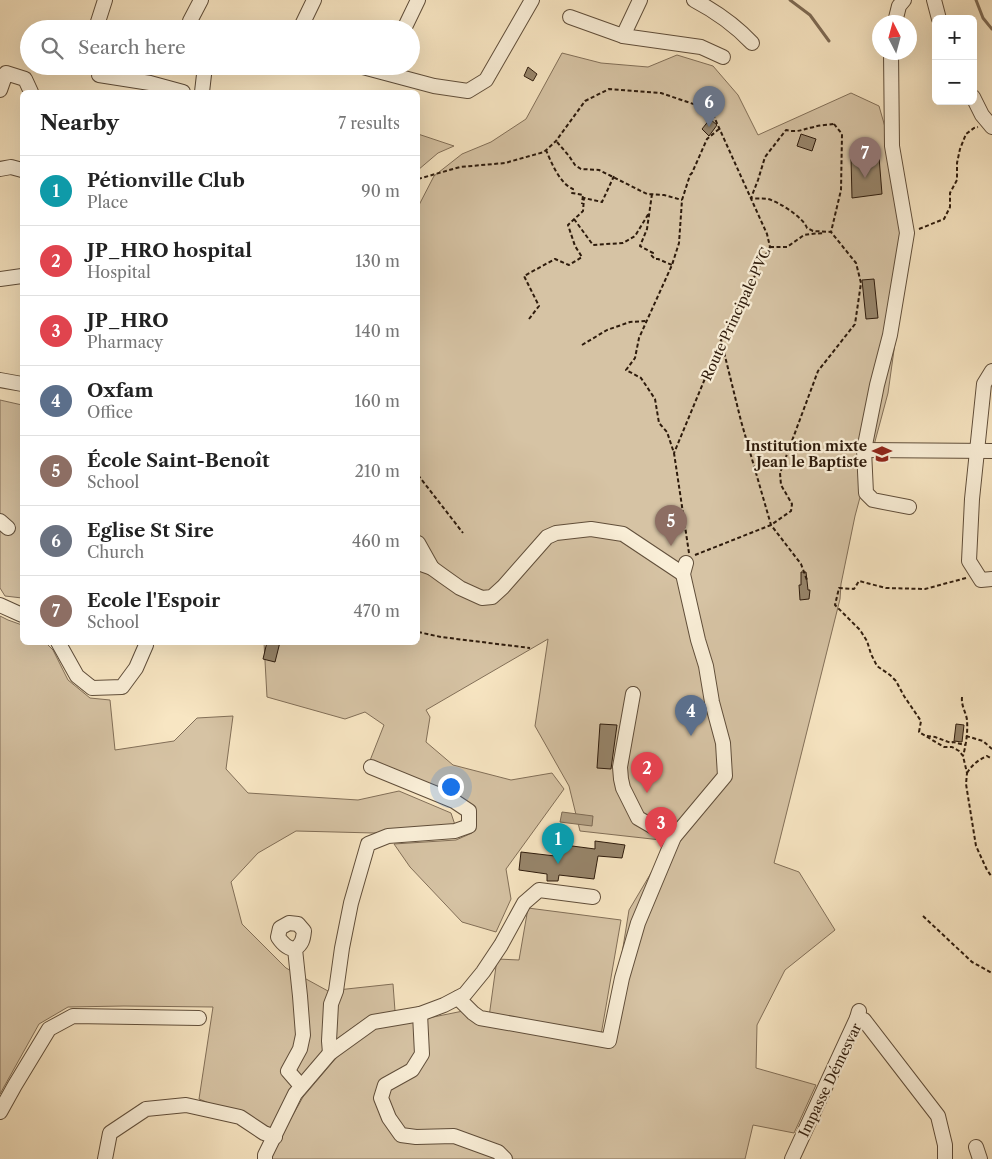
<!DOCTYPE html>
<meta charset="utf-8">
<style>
body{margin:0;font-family:"Libre Caslon Text",serif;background:#f2f2f2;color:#222}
.controls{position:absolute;right:15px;top:15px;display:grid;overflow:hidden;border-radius:8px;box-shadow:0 5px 20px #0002}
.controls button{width:45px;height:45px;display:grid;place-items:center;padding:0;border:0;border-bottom:1px solid #e0e0e0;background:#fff;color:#222;font:25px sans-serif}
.compass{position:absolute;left:872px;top:15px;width:45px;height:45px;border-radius:50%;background:#fff;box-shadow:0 5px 20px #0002;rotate:354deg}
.you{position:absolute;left:450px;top:786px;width:18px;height:18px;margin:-12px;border:4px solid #fff;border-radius:50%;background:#1a73e8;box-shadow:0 0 0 8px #1a73e833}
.badge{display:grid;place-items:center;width:32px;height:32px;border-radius:50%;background:#0b8043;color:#fff;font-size:16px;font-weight:700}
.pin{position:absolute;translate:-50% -41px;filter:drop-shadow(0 1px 2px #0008)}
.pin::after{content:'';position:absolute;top:26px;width:18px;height:15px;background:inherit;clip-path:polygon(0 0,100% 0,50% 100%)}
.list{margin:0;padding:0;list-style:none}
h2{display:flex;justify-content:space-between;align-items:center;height:65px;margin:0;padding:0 20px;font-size:21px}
h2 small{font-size:16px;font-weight:400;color:#767676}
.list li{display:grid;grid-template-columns:32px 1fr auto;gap:15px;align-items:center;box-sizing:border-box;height:70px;padding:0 20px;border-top:1px solid #e0e0e0}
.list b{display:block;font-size:19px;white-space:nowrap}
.list p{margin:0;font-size:16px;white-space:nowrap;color:#767676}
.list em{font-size:16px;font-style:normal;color:#767676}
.icon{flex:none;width:28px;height:28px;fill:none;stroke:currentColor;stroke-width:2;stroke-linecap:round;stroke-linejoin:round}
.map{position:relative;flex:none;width:992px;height:1159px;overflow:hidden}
.search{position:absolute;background:#fff;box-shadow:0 5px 20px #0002;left:20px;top:20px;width:400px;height:55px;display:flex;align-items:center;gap:12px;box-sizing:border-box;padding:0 18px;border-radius:28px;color:#767676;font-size:19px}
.panel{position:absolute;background:#fff;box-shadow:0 5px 20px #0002;left:20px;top:90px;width:400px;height:555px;border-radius:8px}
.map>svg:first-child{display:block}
.green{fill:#d6c3a4;stroke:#826f58}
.water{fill:#b3a185;stroke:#7e6b55}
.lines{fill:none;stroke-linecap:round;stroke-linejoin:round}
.stream{stroke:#7e6b55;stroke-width:3}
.building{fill:#97856b;stroke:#2e1b0c}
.minor-casing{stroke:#604e3a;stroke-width:16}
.path{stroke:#2e1b0c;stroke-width:2;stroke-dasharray:4 2.5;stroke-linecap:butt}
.minor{stroke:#faefd8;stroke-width:14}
.labels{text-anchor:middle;stroke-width:4.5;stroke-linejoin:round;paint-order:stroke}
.street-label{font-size:14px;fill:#2e1b0c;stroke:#faefd8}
.poi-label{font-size:14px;font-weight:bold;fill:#2e1b0c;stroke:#faefd8;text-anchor:end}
</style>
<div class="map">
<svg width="992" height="1159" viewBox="0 0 992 1159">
<rect width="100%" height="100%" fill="#f8e6c3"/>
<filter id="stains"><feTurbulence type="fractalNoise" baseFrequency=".004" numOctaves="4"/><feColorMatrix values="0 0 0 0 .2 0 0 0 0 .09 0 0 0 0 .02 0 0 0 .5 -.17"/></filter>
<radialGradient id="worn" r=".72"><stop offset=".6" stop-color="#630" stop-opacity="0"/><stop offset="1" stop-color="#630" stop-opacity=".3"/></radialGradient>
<!-- green -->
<g class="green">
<polygon points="562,53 601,63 648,67 677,55 713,66 738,95 758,135 851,93 879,106 912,221 888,393 855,516 841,584 840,599 774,863 799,872 835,930 785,970 757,1025 756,1068 816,1085 794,1133 753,1125 745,1159 271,1159 271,1154 303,1097 337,1057 374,1029 473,1009 475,1023 607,1047 629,910 670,841 580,831 569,786 535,726 548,639 426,710 430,717 426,742 453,765 511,780 552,773 564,789 506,869 511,899 496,932 462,922 410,867 394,844 456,840 472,833 474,815 369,763 384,725 365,712 345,719 267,697 264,643 418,642 418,207 434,176 462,154 491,142 526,119"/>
<polygon points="418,134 454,146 438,153 418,170"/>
<polygon points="0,400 22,405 22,598 5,596 0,588"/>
<polygon points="0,616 8,620 22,625 22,642 46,643 53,650 68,680 90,698 110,700 115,750 174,741 197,718 233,716 226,769 248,793 358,800 399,791 451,813 455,825 374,833 296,831 258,853 231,882 242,924 286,968 328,991 393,984 395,1011 369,1016 334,1041 271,1128 199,1099 213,1007 124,1006 68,1007 39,1024 0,1094"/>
<polygon points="528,908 621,920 601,1035 489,1017 497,959 519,960"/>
</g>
<!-- water -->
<polygon class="water" points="562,812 593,816 592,826 560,822"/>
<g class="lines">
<!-- stream -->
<g class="stream">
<polyline points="790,0 810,15 829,41"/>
<polyline points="976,0 983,18 992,29"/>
</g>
</g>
<!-- building -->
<g class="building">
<polygon points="528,67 537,74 533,81 524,76"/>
<polygon points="710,119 717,125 709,136 702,129"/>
<polygon points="801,134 816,139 812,151 797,146"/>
<polygon points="871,157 879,157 882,194 852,198 851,158"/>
<polygon points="874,279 878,318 866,319 862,280"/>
<polygon points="801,572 806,572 808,590 810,590 809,599 800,600 799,585 801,585"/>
<polygon points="267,642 280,642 275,662 263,659"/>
<polygon points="600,724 617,725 611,769 597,768"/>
<polygon points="956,724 964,725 962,742 954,741"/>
<polygon points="595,841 625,845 622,858 598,856 594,879 559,875 558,881 547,881 547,874 519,870 521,852 555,856 557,844 595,849"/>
</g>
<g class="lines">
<defs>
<g id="minor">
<path d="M694 0C715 11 735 25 752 43"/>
<polyline points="934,0 939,19"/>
<polyline points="570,17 623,36 701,47 723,57"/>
<polyline points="895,22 899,6 904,0"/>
<polyline points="97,25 105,0"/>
<polyline points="191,29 190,21 201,0"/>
<polyline points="300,29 314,0"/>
<polyline points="404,29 418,0"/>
<polyline points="623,36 640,0"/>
<polyline points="891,52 892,146 907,233 890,335 877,385 864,450 866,493 873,500 909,507"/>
<polyline points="359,66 434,86 468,91 486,80 532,0"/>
<polyline points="99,75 150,83 183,92"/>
<polyline points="0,90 6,73 25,79 31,92"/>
<polyline points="202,92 205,66"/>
<polyline points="973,97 982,115 992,127"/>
<polyline points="0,169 11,167 22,170"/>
<polyline points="0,279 22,276"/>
<polyline points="992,371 984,384 972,499 969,561 981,580 992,579"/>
<polyline points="0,380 22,384"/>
<polyline points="864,450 992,451"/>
<polyline points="0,521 8,528"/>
<polyline points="418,543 432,568 418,563"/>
<polyline points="432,568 443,576 460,588 482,598 492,597 503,587 547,537 556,533 591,529 623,534 683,574"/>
<polyline points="0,605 22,615"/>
<polyline points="58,642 77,676 92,688 122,687 136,668 146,645 146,642"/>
<polyline points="633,694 620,767 621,779 623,788 638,818 657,829 674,837"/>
<path d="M295 949C287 949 282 943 278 937L280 928 289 923 298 924 304 931C303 940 302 944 295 949L300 996 303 1035 300 1049 288 1071 301 1086"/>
<polyline points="458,998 473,1013 480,1018 609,1041 622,978 638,923 674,837 725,776 723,743 712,702 706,666 698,640 683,574 686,563"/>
<polyline points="420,1014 422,1054 412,1070 385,1085 381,1098 389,1118 401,1135 416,1137 454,1136 498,1152 505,1159"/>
<polyline points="857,1018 864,1020 938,1116 945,1145 945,1159"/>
<polyline points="330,1053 329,1041 331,1004 336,991 342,948 351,903 368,844 388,836 455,831 469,826 469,811 454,801 371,767"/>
<polyline points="0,1112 15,1085 49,1029 73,1016 199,1018"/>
<polyline points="976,1147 980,1159"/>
<polyline points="105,1159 110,1133 146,1109 186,1105 240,1117 264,1133 275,1137"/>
<polyline points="265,1159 265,1155 295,1094 330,1053 373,1022 420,1014 444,1005 465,994 483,972 501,945 524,903 539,890 593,897"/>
<polyline points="792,1159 857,1018 859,1011"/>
</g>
</defs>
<!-- minor casing -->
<use href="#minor" class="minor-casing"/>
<!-- path -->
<g class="path">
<path d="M834 124 842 134 841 190 831 232 813 231 807 228C803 217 779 202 768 199 762 198 756 199 751 198L758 180 765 157 786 130C799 133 802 129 814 127 820 125 828 125 834 124Z"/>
<polyline points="557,142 569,156 575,165 581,169 599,170 647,194 664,195 682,200"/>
<path d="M546 150C551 162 560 184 573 189L572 193 583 195 582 204"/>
<polyline points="418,179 460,167 505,163 544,152 556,141 585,101 609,89 661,93 711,110 767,234 770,247 721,340 674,453"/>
<polyline points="652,194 647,229 640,246 653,253 651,255 655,259 658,259 672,265"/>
<polyline points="574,219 593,245 623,243 635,236 649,213"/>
<polyline points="919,229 944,219 950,207 950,193 957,180 957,163 960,149 966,134 974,128 978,127"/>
<polyline points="770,247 787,247 804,235 810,234 824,233"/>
<polyline points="529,319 539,306 524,276 555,259 569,265 582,257 575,246 568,225 583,211 584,198 602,202 614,176"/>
<polyline points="721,340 741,421 771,525 801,564 807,580"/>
<polyline points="582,345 607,330 630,322 647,321"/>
<polyline points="418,475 463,533"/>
<polyline points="689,553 674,453 667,432 659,423 655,399 641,378 626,370 635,358 639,338 672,265 679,243 682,200 690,175 692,173 707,139 719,129"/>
<polyline points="695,555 771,525 791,511 792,504 781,485 780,473 818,371 855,324 861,283 856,263 831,232"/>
<polyline points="966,578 925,589 886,588 859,581 854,589 839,588 835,605 860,630 867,641 871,654 877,666 890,675 896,681 904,696 921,721 919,732 944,747 952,747 959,751 963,756 967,773 966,784 976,846 987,870 992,877"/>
<polyline points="418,632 441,637 530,648"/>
<path d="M962 697C961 706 966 712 967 720 968 732 966 745 963 756"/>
<polyline points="927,736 935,737 951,743 953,742 965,745"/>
<polyline points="966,736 983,741 992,749"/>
<path d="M967 773C972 765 978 760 987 756L992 759"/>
<polyline points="923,916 972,962 992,973"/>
</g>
<!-- minor -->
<use href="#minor" class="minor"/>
</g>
<!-- icons -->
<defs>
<symbol id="school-bare" viewBox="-9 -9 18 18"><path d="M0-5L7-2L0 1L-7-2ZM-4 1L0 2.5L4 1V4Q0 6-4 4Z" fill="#8f2418" stroke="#faefd8" stroke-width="2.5" paint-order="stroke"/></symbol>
</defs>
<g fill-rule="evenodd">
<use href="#school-bare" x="868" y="440" width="28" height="28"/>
</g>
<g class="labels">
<!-- street labels -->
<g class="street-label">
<text transform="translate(736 314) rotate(-65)" y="5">Route Principale PVC</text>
<text transform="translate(830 1080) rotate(-64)" y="5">Impasse Démesvar</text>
</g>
<!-- poi labels -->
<g class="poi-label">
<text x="867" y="451">Institution mixte<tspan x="867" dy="16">Jean le Baptiste</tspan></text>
</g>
</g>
<rect width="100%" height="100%" filter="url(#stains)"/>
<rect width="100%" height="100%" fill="url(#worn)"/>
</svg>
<div class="controls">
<button>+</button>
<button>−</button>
</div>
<svg class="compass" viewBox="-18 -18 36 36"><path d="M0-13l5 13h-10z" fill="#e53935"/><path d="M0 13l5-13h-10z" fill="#767676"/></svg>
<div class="you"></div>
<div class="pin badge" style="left:558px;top:864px;background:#0f9aa8">1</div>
<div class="pin badge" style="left:647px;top:793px;background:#e0444e">2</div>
<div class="pin badge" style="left:661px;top:848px;background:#e0444e">3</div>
<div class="pin badge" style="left:691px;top:736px;background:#5c6f8a">4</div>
<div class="pin badge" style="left:671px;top:546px;background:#8d6e63">5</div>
<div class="pin badge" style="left:709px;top:127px;background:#6b7280">6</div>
<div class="pin badge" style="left:865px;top:178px;background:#8d6e63">7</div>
<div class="search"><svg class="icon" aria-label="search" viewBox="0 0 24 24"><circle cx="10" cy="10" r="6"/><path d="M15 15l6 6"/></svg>Search here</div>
<section class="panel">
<h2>Nearby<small>7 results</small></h2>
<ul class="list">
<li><span class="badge" style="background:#0f9aa8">1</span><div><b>Pétionville Club</b><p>Place</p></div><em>90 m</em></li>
<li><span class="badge" style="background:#e0444e">2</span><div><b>JP_HRO hospital</b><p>Hospital</p></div><em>130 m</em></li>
<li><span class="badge" style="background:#e0444e">3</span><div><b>JP_HRO</b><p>Pharmacy</p></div><em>140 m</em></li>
<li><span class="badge" style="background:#5c6f8a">4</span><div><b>Oxfam</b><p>Office</p></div><em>160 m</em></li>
<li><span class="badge" style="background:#8d6e63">5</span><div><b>École Saint-Benoît</b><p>School</p></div><em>210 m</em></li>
<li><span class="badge" style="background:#6b7280">6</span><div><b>Eglise St Sire</b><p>Church</p></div><em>460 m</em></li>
<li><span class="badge" style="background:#8d6e63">7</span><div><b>Ecole l'Espoir</b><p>School</p></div><em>470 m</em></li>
</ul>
</section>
</div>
